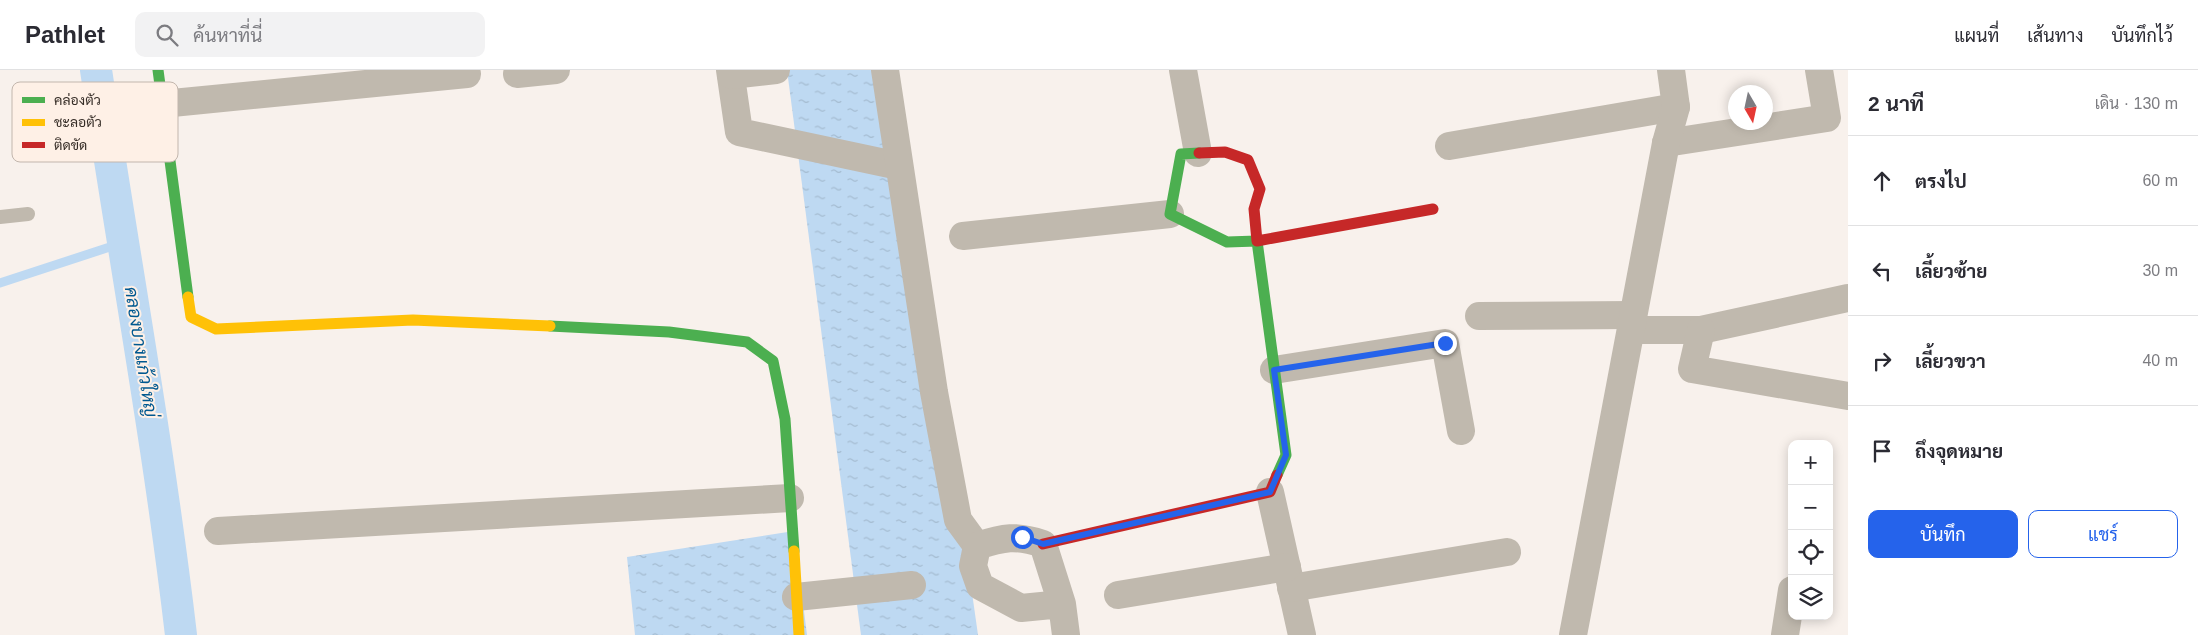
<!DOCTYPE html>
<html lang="th">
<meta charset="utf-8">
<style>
body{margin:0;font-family:Helvetica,Sarabun,sans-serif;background:#f2f2f3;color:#2b2b33}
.controls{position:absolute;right:15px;bottom:15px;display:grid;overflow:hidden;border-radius:10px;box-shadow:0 2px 12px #0003}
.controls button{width:45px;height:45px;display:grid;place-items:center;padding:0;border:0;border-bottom:1px solid #e1e1e2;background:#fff;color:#2b2b33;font:25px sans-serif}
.compass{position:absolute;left:1728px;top:15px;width:45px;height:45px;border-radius:50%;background:#fff;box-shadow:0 2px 12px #0003;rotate:171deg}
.stop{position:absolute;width:15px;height:15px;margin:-11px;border:4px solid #2563eb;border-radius:50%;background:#fff}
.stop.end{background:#2563eb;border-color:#fff;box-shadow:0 1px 5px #0008}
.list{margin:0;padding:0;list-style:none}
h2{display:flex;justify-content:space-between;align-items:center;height:65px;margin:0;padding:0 20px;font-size:21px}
h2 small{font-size:16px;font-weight:400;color:#7c7c81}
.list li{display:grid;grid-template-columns:32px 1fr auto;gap:15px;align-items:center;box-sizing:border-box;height:90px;padding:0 20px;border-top:1px solid #e1e1e2}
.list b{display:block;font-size:19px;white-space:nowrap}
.list em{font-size:16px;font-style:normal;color:#7c7c81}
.actions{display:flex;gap:10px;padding:15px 20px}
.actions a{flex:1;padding:11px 0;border:1px solid #2563eb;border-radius:10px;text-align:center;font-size:18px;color:#2563eb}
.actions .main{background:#2563eb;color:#fff}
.icon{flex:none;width:28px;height:28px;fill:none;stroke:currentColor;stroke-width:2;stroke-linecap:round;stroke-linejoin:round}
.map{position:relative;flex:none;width:1848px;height:565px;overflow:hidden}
header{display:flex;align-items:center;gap:30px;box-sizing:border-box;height:70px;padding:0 25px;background:#fff;border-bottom:1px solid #e1e1e2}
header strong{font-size:24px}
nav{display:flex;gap:28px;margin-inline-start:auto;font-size:18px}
.search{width:350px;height:45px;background:#f2f2f3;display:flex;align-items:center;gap:12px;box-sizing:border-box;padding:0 18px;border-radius:10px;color:#7c7c81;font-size:19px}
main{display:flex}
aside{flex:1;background:#fff}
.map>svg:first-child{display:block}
.water{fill:url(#water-ripples)}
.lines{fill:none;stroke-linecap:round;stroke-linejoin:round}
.stream{stroke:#bed9f2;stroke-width:9}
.canal{stroke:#bed9f2;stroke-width:32}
.lane{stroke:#c0b9ae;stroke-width:14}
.street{stroke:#c0b9ae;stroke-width:28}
.fast{stroke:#4caf50;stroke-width:11}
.slow{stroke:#ffc107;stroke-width:11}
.jam{stroke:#c62828;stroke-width:11}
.route{stroke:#2563eb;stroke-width:6}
.labels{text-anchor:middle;stroke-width:4;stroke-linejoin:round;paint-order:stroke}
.water-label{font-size:18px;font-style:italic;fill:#005890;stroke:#fef0e6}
.key{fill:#fef0e6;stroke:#c2b6ad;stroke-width:1}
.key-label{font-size:14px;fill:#362d27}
</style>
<header>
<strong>Pathlet</strong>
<div class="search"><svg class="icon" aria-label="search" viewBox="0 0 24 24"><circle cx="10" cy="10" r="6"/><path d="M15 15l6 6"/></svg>ค้นหาที่นี่</div>
<nav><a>แผนที่</a><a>เส้นทาง</a><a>บันทึกไว้</a></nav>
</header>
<main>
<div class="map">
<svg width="1848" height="565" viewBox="0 0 1848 565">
<defs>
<pattern id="water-ripples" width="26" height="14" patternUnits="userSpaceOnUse" patternTransform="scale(1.25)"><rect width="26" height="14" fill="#bed9f2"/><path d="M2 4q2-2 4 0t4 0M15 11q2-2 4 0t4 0" fill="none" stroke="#a4bbd0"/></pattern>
</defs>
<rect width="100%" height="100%" fill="#f8f1ec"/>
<!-- water -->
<g class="water">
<polygon points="787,0 898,0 978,565 861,565"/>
<polygon points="794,461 807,565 635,565 627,487"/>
</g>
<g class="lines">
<!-- stream -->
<polyline class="stream" points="0,213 122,173"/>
<!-- canal -->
<path class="canal" d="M96 0C124 188 159 376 181 565"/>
<!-- lane -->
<polyline class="lane" points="0,147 28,144"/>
<!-- street -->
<g class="street">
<polyline points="730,0 739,62 899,96"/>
<polyline points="885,0 934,322 958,450 977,476"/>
<polyline points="1183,0 1198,83"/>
<polyline points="517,4 556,0"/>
<polyline points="731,5 776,0"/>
<polyline points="162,34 467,4"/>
<polyline points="1666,73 1827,48 1819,0"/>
<polyline points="1449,76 1676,37"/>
<polyline points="963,166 1170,144"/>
<polyline points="1479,246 1633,245"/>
<polyline points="1631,260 1701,260 1848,228"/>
<polyline points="1701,260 1692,299 1848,326"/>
<polyline points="1274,300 1445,273 1461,361"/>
<polyline points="1270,422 1302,565"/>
<polyline points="218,461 790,428"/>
<polyline points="1291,518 1507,482"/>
<polyline points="1118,525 1287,497"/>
<polyline points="796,527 912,515"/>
<path d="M1062 534 1021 538 980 516 973 496 977 476C1004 467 1016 465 1043 474L1062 534 1066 565"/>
<polyline points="1573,565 1666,73 1676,37 1671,0"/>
<polyline points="1785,565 1792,520"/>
</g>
<!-- fast -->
<g class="fast">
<polyline points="158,0 188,227"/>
<polyline points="1199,83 1181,84 1170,144 1227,172 1257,171 1286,385 1277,405"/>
<polyline points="550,256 669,262 747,272 773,291 785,349 794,481"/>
</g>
<!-- slow -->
<g class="slow">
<polyline points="188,227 191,247 216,259 413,250 550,256"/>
<polyline points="794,481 799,565"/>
</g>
<!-- jam -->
<g class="jam">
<polyline points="1199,83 1225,82 1248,90 1260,119 1254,139 1257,171 1433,139"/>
<polyline points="1043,474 1270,422 1277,405"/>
</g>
</g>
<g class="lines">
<!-- route -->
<polyline class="route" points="1022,467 1043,474 1270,422 1286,385 1274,300 1445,273"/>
</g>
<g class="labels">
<!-- water labels -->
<g class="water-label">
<text transform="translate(141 282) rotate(81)" y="6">คลองบางแก้วใหญ่</text>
</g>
</g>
<!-- legend -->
<rect x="12" y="12" width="166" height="80" rx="8" class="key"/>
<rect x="22" y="27" width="23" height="6" fill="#4caf50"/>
<rect x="22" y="49" width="23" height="7" fill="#ffc107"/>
<rect x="22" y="72" width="23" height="6" fill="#c62828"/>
<g class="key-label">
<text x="54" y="35">คล่องตัว</text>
<text x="54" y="57">ชะลอตัว</text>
<text x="54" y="80">ติดขัด</text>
</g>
</svg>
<div class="controls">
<button>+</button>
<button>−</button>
<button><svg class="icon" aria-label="locate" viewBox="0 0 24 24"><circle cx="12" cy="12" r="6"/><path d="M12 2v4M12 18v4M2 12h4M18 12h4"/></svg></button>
<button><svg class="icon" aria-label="layers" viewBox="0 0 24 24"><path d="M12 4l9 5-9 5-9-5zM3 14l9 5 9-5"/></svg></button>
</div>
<svg class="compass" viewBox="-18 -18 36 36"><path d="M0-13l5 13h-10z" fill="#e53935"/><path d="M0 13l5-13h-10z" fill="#7c7c81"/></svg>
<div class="stop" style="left:1022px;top:467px"></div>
<div class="stop end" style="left:1445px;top:273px"></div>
</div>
<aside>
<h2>2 นาที<small>เดิน · 130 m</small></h2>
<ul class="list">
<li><svg class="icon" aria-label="ahead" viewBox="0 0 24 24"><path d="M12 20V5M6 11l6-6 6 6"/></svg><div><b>ตรงไป</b></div><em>60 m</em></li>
<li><svg class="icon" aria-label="left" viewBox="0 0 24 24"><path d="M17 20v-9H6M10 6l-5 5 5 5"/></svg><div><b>เลี้ยวซ้าย</b></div><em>30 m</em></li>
<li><svg class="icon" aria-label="right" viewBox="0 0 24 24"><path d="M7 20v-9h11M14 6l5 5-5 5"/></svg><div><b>เลี้ยวขวา</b></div><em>40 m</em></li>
<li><svg class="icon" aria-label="arrive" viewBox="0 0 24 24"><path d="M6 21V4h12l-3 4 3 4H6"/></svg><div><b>ถึงจุดหมาย</b></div></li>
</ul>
<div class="actions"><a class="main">บันทึก</a><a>แชร์</a></div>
</aside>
</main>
